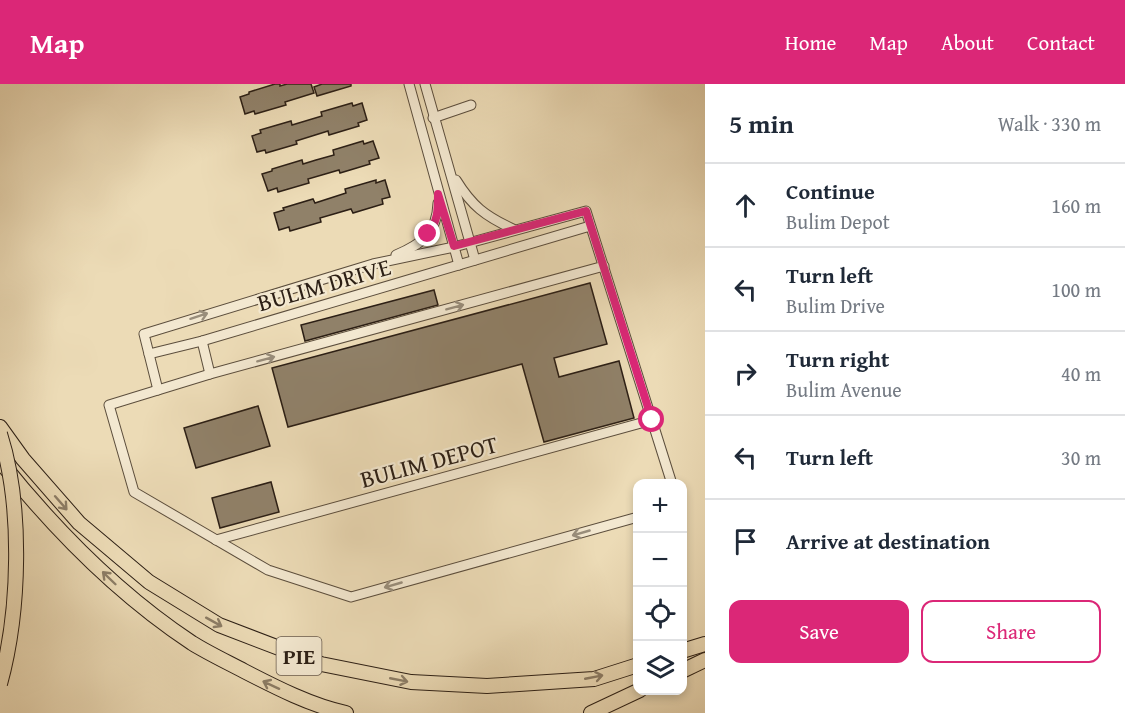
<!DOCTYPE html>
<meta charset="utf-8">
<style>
body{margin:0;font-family:"Gentium Book Plus",serif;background:#f6f6f7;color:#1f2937}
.controls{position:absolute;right:18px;bottom:18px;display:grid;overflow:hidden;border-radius:12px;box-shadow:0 3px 9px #0003}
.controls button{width:54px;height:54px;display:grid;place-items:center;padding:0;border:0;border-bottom:2px solid #e0e1e3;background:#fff;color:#1f2937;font:30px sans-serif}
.stop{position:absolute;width:18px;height:18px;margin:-14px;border:4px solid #db2777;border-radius:50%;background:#fff}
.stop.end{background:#db2777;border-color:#fff;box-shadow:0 2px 6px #0008}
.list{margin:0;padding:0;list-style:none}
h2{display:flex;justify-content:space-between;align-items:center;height:78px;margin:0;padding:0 24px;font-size:26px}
h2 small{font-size:20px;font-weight:400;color:#747a83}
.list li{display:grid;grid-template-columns:39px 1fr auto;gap:18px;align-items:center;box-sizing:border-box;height:84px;padding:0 24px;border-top:2px solid #e0e1e3}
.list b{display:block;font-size:22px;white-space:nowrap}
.list p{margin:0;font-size:20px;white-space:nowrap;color:#747a83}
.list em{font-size:20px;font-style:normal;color:#747a83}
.actions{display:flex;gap:12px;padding:18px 24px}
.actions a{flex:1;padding:14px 0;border:2px solid #db2777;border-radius:12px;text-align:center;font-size:21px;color:#db2777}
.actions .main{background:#db2777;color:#fff}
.icon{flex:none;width:33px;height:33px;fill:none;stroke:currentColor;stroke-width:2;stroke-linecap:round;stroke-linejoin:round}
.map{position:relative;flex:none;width:705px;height:629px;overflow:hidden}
header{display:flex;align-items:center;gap:36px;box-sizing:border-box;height:84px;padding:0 30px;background:#db2777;color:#fff}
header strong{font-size:28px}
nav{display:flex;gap:33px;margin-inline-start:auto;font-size:21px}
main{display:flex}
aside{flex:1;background:#fff}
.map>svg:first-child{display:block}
.building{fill:#908169;stroke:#2c1f15;stroke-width:1.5}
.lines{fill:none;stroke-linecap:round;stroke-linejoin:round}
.minor-casing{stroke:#5c4e3d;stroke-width:11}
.highway-casing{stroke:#2c1f15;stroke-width:16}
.minor{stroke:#f3e8d0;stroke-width:9}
.highway{stroke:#ecdbb6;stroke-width:14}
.highway-bridge-casing{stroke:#2c1f15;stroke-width:16;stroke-linecap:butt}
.highway-bridge{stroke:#ecdbb6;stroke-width:14}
.oneway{stroke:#998e7c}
.oneway2{stroke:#8c7d66}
.route{stroke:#db2777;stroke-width:8}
.labels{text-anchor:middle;stroke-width:4.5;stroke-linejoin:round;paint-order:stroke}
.shield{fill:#f3e8d0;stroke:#685b4d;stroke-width:1.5}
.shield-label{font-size:22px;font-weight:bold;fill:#2c1f15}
.street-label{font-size:24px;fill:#2c1f15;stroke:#f3e8d0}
</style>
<header>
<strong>Map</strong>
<nav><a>Home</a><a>Map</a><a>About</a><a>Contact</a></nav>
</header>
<main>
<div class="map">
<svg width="705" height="629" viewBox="0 0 705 629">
<rect width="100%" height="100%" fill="#ecdbb6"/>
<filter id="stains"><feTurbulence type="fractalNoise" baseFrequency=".00333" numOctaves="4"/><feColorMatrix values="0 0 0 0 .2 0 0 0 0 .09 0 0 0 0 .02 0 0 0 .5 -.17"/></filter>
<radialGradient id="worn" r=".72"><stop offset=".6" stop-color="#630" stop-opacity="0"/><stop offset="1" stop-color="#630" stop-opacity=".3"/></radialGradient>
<!-- building -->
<g class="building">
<polygon points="275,0 280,0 280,2 287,0 311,0 314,9 285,18 286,21 255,30 254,27 245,30 240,13 249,10 249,8"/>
<polygon points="322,0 351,0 351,2 317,12 314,3"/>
<polygon points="352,19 353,22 362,19 367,36 358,39 359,42 329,51 328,47 296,57 297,60 266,69 265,66 257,68 252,52 261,49 260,46 291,37 292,41 322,32 321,28"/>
<polygon points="363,57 364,60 373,57 379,74 369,77 370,80 340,89 339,86 308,95 309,99 278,108 277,104 268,107 262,90 272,87 272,85 302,76 303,80 316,76 334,71 333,66"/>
<polygon points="376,96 376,99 385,96 390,113 382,115 383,120 353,129 351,125 320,134 321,138 290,147 289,143 279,146 274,129 284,126 283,124 313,115 315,119 346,109 345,105"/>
<polygon points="590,199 607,260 554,274 559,293 619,277 634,334 544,358 522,280 288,343 272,284"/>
<polygon points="434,206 438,221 305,257 301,241"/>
<polygon points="258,322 270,362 196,384 184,344"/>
<polygon points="271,398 279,428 220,444 212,414"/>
</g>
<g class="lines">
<defs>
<g id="minor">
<polyline points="409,0 459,181"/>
<polyline points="425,0 475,176"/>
<polyline points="433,34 471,21"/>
<path d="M456 96C472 122 485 132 513 145"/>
<polyline points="590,142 202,257 149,270 144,250 373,180 454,163 586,127 672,400"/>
<path d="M396 171C422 160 437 149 438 119"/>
<polyline points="604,182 210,290 109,321 134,408 268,486 351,513 638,433"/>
<polyline points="202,257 210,290"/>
<polyline points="149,270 158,306"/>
<polyline points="216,456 652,336"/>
</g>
<g id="highway">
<polyline points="0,343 23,375 79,439 149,498 219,541 321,580 411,598 487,602 594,595 638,581"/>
<path d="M0 377C55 446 118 510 192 559 208 569 227 578 244 587 275 603 312 622 346 629"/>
<polyline points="682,567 705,560"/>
<polyline points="682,587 705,576"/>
<polyline points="591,629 640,606"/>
</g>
</defs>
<!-- minor casing -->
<use href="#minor" class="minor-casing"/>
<!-- highway casing -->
<use href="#highway" class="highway-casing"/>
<!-- minor -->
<use href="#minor" class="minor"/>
<!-- highway -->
<use href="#highway" class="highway"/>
<defs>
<path id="highway-bridge" d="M0 350C23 422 20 527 0 600"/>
</defs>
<!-- highway-bridge casing -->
<use href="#highway-bridge" class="highway-bridge-casing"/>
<!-- highway-bridge -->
<use href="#highway-bridge" class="highway-bridge"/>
</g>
<!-- one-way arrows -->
<defs><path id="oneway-shaft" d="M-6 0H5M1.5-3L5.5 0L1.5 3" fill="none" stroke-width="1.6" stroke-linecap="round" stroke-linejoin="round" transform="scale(1.5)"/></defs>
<g class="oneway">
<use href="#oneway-shaft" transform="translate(455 223) rotate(-15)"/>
<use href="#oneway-shaft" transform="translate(199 232) rotate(-18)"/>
<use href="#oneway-shaft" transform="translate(266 275) rotate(-15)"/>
<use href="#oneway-shaft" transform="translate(581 449) rotate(164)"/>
<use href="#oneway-shaft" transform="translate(393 501) rotate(164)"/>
</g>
<g class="oneway2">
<use href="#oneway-shaft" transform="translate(61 419) rotate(49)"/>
<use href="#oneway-shaft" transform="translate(109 494) rotate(-136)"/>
<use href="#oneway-shaft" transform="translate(214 538) rotate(29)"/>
<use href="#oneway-shaft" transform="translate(594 593) rotate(-11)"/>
<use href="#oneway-shaft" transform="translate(399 596) rotate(11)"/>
<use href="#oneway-shaft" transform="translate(271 601) rotate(-155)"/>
</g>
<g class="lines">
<!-- route -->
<path class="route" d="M428 150C438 137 438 126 438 110L454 162 586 127 652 336"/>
</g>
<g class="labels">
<!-- shield labels -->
<rect class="shield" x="276.5" y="553" width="45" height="38" rx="4.5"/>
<g class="shield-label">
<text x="299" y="580">PIE</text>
</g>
<!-- street labels -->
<g class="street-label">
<text transform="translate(324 201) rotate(-16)" y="8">BULIM DRIVE</text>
<text transform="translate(429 378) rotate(-15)" y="8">BULIM DEPOT</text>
</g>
</g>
<rect width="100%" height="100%" filter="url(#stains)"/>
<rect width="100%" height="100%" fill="url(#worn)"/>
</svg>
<div class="controls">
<button>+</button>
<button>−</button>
<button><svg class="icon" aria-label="locate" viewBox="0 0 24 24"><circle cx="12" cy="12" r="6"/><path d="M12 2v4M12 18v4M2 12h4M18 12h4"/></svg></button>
<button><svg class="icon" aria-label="layers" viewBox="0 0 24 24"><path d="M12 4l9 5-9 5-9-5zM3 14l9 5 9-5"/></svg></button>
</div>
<div class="stop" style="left:652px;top:336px"></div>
<div class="stop end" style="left:428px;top:150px"></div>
</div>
<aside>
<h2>5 min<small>Walk · 330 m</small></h2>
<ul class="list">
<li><svg class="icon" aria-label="ahead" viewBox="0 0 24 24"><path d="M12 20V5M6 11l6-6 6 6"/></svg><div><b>Continue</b><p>Bulim Depot</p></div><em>160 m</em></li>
<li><svg class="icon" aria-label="left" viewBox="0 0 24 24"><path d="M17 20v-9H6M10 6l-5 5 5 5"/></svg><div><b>Turn left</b><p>Bulim Drive</p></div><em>100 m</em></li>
<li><svg class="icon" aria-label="right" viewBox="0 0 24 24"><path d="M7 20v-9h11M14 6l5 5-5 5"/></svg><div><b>Turn right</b><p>Bulim Avenue</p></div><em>40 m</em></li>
<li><svg class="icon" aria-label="left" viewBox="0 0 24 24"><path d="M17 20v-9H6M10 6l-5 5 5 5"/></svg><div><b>Turn left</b></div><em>30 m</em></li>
<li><svg class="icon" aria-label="arrive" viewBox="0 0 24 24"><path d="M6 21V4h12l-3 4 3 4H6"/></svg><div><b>Arrive at destination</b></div></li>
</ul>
<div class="actions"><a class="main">Save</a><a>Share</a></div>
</aside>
</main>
